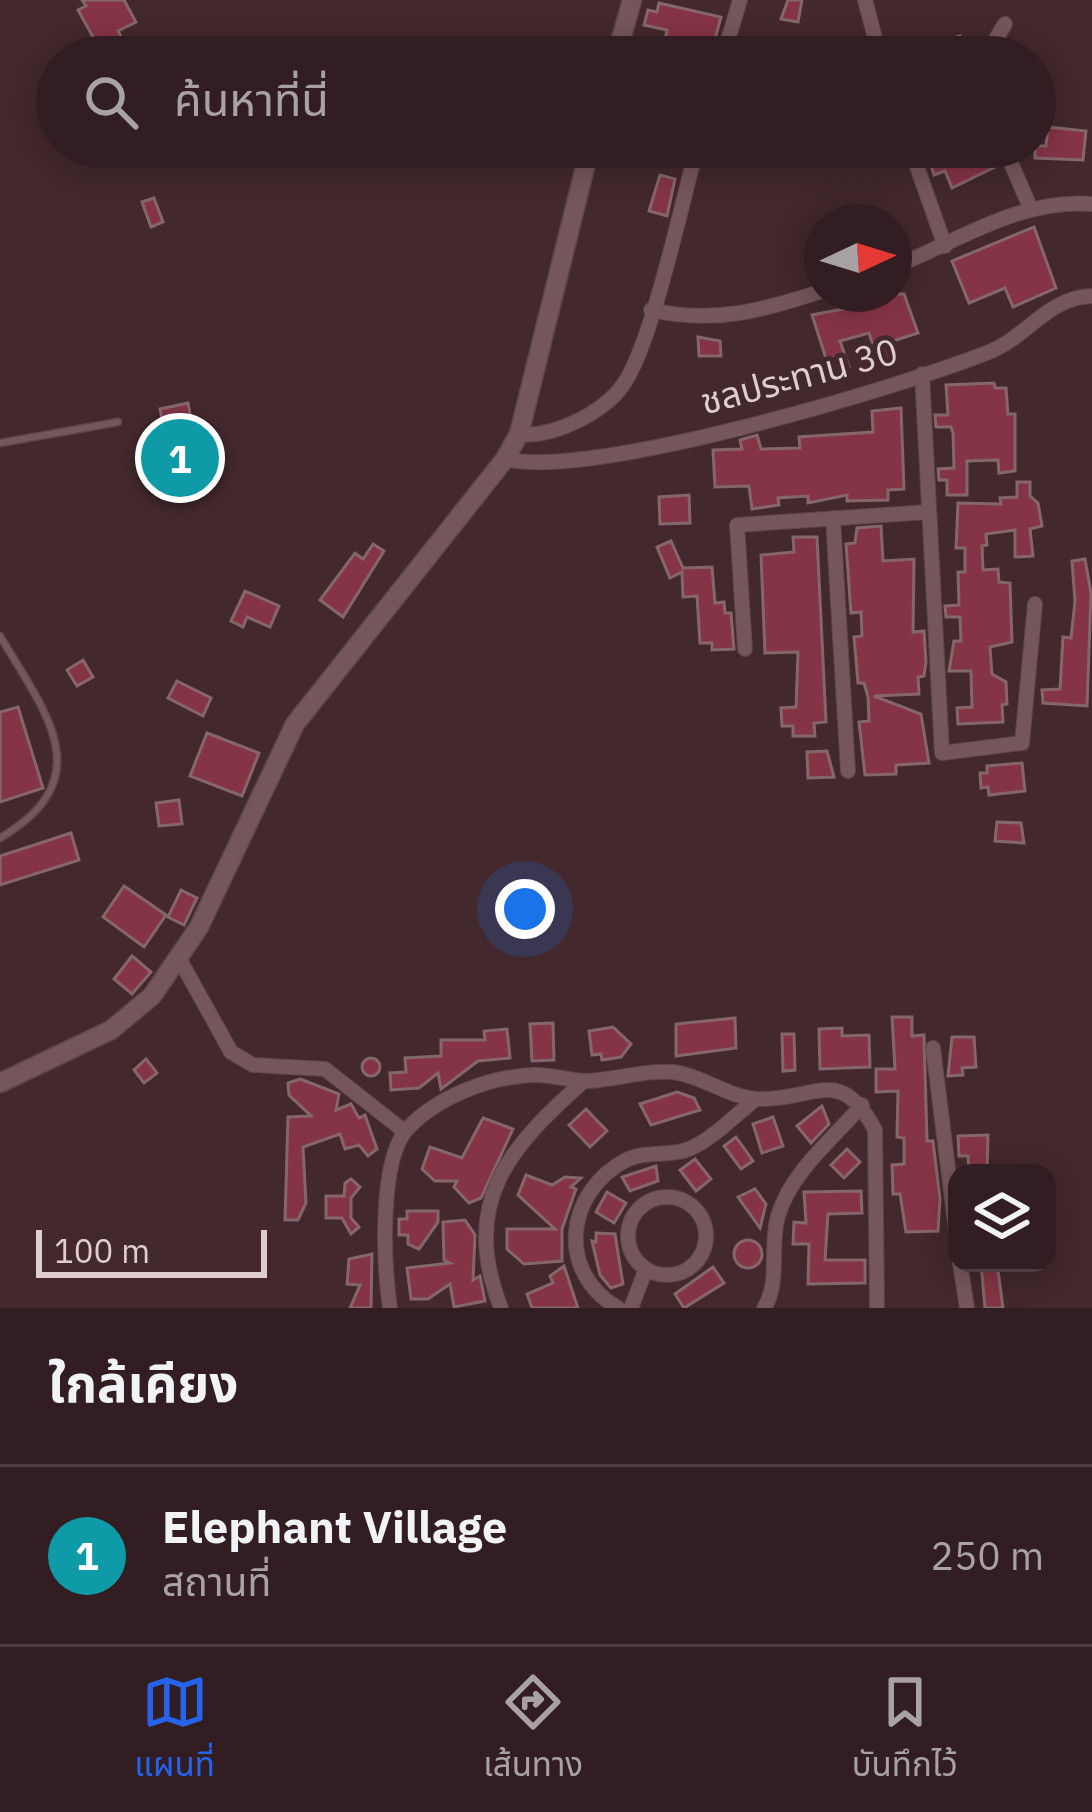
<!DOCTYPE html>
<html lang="th">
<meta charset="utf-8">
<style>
body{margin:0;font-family:"IBM Plex Sans","Noto Sans Thai",sans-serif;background:#3d2b2f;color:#f1f3f6}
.controls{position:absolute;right:36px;bottom:36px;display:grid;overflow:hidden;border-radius:24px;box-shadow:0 6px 30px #0003}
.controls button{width:108px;height:108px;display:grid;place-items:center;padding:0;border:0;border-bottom:3px solid #4d3c40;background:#321e22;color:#f1f3f6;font:60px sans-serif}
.compass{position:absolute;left:804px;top:204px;width:108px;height:108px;border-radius:50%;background:#321e22;box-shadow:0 6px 30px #0003;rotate:86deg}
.scale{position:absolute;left:36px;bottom:30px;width:231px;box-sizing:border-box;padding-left:12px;border:6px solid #dfcdcf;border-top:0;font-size:33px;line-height:42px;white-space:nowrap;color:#dfcdcf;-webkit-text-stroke:9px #43282d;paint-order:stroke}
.you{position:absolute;left:525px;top:909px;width:42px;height:42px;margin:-30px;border:9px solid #fff;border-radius:50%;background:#1a73e8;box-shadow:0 0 0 18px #1a73e833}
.badge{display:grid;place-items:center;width:78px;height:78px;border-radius:50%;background:#2563eb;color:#fff;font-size:39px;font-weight:700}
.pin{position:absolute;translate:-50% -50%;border:6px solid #fff;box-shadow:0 3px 12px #0006}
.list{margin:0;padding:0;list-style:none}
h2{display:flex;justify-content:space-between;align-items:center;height:156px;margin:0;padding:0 48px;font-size:51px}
h2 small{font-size:39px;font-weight:400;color:#a8a2a5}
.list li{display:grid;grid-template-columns:78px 1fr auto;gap:36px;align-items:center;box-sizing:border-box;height:180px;padding:0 48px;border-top:3px solid #4d3c40}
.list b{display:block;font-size:45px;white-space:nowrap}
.list p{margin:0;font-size:39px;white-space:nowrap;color:#a8a2a5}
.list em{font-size:39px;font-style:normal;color:#a8a2a5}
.icon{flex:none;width:66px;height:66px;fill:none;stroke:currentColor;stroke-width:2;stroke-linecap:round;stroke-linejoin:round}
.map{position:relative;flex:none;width:1092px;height:1308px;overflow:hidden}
.search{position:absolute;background:#321e22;box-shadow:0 6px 30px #0003;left:36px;right:36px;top:36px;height:132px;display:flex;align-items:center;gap:30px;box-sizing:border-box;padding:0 42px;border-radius:66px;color:#a8a2a5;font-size:45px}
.sheet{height:336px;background:#321e22}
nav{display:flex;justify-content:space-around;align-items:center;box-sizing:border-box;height:168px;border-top:3px solid #4d3c40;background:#321e22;font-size:33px;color:#a8a2a5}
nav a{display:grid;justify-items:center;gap:6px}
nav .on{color:#2563eb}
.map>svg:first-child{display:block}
.building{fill:#853446;stroke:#85666a;stroke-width:3}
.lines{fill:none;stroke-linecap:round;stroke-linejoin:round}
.lane-casing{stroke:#5c4649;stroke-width:9}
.street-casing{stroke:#5c4649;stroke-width:16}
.secondary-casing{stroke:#5c4649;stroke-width:21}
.lane{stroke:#75565b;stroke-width:6}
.street{stroke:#75565b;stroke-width:14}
.secondary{stroke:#75565b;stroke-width:18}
.labels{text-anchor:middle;stroke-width:10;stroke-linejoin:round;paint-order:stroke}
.street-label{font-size:36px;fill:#dfcdcf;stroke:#43282d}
</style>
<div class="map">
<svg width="1092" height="1308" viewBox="0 0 1092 1308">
<rect width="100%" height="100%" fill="#43282d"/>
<!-- building -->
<g class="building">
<polygon points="82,0 124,0 136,22 118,31 132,57 104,57 78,10 86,6"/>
<polygon points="788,0 802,0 798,22 781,19"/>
<polygon points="659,3 721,17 714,43 665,40 667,30 644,25 648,10 657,12"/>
<polygon points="960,36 968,57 896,57 896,53"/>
<polygon points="1048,127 1086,131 1083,160 1035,158 1035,146 1046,146"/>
<polygon points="925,147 992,147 999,165 952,188 945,171 934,175"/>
<polygon points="660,175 675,179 667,216 649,211"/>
<polygon points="154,198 163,222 151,227 142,202"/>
<polygon points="1034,227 1056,288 1013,307 1005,288 969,303 952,261"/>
<polygon points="855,294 904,294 918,333 893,341 897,358 879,364 869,333 840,341 849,367 831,374 812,315 848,308 846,302"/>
<polygon points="698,337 720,341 721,356 699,356"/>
<polygon points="994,383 995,388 1006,388 1008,414 1015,414 1015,471 999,473 998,460 967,461 967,495 947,495 947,480 939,480 938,469 954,468 953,433 951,427 936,427 935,415 948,415 946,385"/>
<polygon points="188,403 191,419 163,425 160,409"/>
<polygon points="901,408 904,489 888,490 888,500 847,501 847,495 808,503 808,496 778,498 779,505 752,509 749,486 715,487 713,450 742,449 740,440 757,435 761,449 800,448 799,437 873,432 872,411"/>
<polygon points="1017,482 1030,482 1030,496 1038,503 1042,526 1030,529 1033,556 1015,557 1015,530 986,534 987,545 982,546 983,570 998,569 999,582 1010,583 1012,642 990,647 992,674 1006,682 1007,704 1002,705 1003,722 958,724 957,708 972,707 971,671 949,671 954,641 961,641 960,617 946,617 945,606 959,605 958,572 965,572 965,548 956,548 958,503 1001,504 1000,498 1017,497"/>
<polygon points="689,495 690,523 660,524 659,497"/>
<polygon points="881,526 883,561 914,559 913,632 924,631 926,662 924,676 918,677 919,694 874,696 921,714 929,763 896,765 896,774 865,775 859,722 869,721 868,697 864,683 858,683 854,637 862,636 861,612 851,613 846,544 855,543 857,528"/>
<polygon points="793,537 817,537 826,722 814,723 815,736 793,736 793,726 782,726 781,708 796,707 798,652 765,653 761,555 794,552"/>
<polygon points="671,541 683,568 712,567 715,603 724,602 725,613 731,613 734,649 712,650 712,643 700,643 697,596 683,597 682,572 670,578 657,547"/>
<polygon points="373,544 384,551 343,617 320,600 355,553 363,559"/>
<polygon points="1085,559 1091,593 1087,706 1043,703 1042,690 1060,689 1063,637 1071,638 1075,601 1072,561"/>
<polygon points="245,591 279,606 270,627 247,617 243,627 231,621"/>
<polygon points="83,660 93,677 77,686 67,670"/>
<polygon points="177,681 211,698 203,716 168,698"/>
<polygon points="18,707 43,788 0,802 0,712"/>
<polygon points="207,733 259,753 242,796 190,776"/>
<polygon points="827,751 834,777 808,778 807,752"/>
<polygon points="1022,763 1025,791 989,795 988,787 981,788 980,773 987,773 987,766"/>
<polygon points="179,800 182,824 159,826 156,803"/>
<polygon points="997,822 1021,823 1024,843 995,841"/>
<polygon points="71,833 79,860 0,885 0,856"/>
<polygon points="124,886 166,915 144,947 103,917"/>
<polygon points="181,890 197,898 184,925 168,917"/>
<polygon points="132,956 151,972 132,994 114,979"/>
<polygon points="892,1017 912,1017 912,1036 924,1035 927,1141 933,1141 940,1199 938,1231 906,1232 900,1194 893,1194 892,1165 904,1164 904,1138 897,1137 898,1091 876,1092 876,1069 895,1069"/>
<polygon points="735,1018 736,1048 676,1056 676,1024"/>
<polygon points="553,1023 554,1060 532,1061 530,1024"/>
<polygon points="613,1027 631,1044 621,1057 602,1060 601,1054 592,1055 589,1031"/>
<polygon points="842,1028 842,1036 869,1035 870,1067 820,1069 819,1029"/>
<polygon points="507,1029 510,1058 478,1061 441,1089 438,1073 419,1088 391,1090 390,1073 406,1072 405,1058 441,1056 441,1040 485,1040 484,1031"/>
<polygon points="782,1034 794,1034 795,1070 783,1071"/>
<polygon points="952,1037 974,1037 976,1067 962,1068 963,1075 948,1076"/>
<circle cx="371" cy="1067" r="9"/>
<polygon points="146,1059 157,1073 144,1083 134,1070"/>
<polygon points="300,1079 339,1094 336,1110 351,1104 359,1118 365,1115 377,1149 368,1156 359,1145 345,1149 340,1134 303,1147 306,1203 298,1220 285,1220 288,1117 311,1116 289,1095 288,1083"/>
<polygon points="677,1092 694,1098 700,1110 651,1125 640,1104"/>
<polygon points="822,1106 829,1124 811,1143 797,1126"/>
<polygon points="586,1109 607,1131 590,1147 569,1125"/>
<polygon points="773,1117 783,1146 762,1153 753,1124"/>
<polygon points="483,1118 513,1129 481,1198 469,1203 454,1187 457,1181 435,1181 422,1169 430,1147 462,1158"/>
<polygon points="988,1135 987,1173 969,1173 968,1156 959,1156 958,1136"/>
<polygon points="736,1137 753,1161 741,1169 724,1146"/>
<polygon points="847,1149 860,1162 844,1178 831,1165"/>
<polygon points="695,1159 711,1179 696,1191 680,1170"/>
<polygon points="656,1166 658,1181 630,1191 622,1177"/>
<polygon points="526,1175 552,1185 565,1177 581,1178 571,1187 576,1189 562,1229 562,1261 524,1264 507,1249 507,1229 555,1229 518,1195"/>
<polygon points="351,1179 360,1187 351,1198 351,1218 359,1227 351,1234 342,1218 326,1218 326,1196 344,1196 345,1183"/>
<polygon points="755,1189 766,1204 760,1228 738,1197"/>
<polygon points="861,1191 862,1213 828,1214 825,1260 865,1260 865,1283 808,1284 809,1244 793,1244 794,1222 806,1223 804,1192"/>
<polygon points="607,1192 626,1203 614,1223 596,1212"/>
<polygon points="407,1211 438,1211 438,1222 419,1249 408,1244 408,1235 399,1235 399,1219 407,1219"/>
<polygon points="465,1220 475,1235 473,1280 480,1276 485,1301 454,1307 450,1284 428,1299 411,1299 407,1268 450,1263 444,1260 443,1222"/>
<polygon points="596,1233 615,1234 623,1284 611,1288 600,1275 592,1241 596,1242"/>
<circle cx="748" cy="1254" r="14"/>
<polygon points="372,1254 371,1308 350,1308 360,1285 347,1284 349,1259"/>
<polygon points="981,1263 997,1263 1003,1308 985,1308"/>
<polygon points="564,1266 578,1308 532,1308 527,1294 553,1283 550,1276"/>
<polygon points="713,1267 724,1283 684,1308 675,1294"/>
</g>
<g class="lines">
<defs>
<g id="lane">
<polyline points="0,443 118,422"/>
<path d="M0 636C45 712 102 778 0 838"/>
</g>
<g id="street">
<polyline points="865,0 880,57"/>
<polyline points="723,57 740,0"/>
<polyline points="985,57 1005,24"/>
<polyline points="910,147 945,246"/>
<polyline points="1004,147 1030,207"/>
<path d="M894 267C958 241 1021 198 1092 204"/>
<path d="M651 310C714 324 762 311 822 291"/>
<polyline points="922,374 942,753 1022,743 1035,604"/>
<path d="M519 434C553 438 603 413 623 385 652 344 682 202 697 147"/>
<path d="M505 459C591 480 898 388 989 352 1027 337 1048 297 1092 296"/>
<polyline points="833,518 848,771"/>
<polyline points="745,649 737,525 928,512"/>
<polyline points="180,960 231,1052 253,1065 325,1069 404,1131"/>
<polyline points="933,1048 957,1240"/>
<circle cx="667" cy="1236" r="39"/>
<polyline points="960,1263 967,1308"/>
<path d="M390 1308C384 1267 378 1160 408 1128 439 1096 489 1077 533 1075 551 1074 569 1081 587 1081 616 1080 651 1068 679 1073 705 1078 731 1098 758 1099 815 1101 840 1063 875 1130L877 1308"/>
<path d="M501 1308C460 1203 508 1148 584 1081"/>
<path d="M618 1308C557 1273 564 1193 626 1160 646 1150 669 1157 689 1149 712 1140 736 1114 756 1099"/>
<polyline points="631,1308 646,1269"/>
<path d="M764 1308C781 1281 769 1247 778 1216 791 1172 832 1140 862 1105"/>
</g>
<g id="secondary">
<polyline points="616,57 632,0"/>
<polyline points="0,1083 111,1030 152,996 199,927 295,724 505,459 519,434 590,147"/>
</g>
</defs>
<!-- lane casing -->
<use href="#lane" class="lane-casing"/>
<!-- street casing -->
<use href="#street" class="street-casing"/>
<!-- secondary casing -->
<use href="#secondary" class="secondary-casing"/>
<!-- lane -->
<use href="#lane" class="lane"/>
<!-- street -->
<use href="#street" class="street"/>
<!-- secondary -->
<use href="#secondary" class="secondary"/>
</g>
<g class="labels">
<!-- street labels -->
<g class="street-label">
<text transform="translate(799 376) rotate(-15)" y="13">ชลประทาน 30</text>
</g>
</g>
</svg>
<div class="controls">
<button><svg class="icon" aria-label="layers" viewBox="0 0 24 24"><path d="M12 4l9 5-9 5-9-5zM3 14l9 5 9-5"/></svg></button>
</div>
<svg class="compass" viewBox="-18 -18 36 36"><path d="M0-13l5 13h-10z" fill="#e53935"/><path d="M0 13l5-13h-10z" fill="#a8a2a5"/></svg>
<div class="scale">100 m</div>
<div class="you"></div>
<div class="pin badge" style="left:180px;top:458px;background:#0f9aa8">1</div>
<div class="search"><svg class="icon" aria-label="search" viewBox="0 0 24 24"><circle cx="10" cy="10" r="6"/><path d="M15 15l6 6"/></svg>ค้นหาที่นี่</div>
</div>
<section class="sheet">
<h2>ใกล้เคียง<small></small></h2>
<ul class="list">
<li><span class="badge" style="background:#0f9aa8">1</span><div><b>Elephant Village</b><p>สถานที่</p></div><em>250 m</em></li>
</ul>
</section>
<nav>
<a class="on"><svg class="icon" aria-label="map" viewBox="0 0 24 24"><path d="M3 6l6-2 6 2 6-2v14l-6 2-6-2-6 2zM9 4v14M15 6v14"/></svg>แผนที่</a>
<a><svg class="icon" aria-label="directions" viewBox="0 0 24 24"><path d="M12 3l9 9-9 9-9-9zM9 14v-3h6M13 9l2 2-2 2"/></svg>เส้นทาง</a>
<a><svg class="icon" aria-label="saved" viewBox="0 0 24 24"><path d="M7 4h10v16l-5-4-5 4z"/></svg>บันทึกไว้</a>
</nav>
